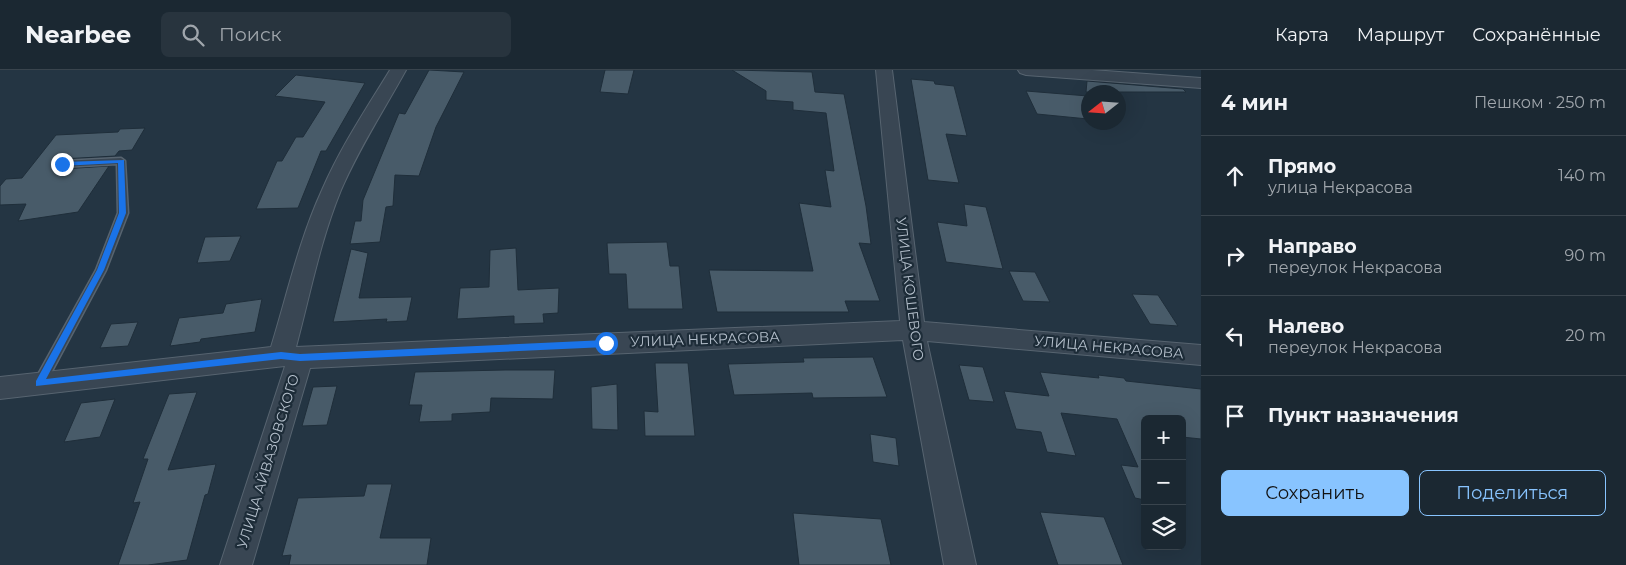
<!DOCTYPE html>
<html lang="ru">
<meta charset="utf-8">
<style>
body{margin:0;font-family:Montserrat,sans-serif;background:#28343e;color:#f1f3f6}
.controls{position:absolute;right:15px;bottom:15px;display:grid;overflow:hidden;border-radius:8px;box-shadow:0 5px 20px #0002}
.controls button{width:45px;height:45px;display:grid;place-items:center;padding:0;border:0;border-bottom:1px solid #39444d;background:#1b2832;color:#f1f3f6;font:25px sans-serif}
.compass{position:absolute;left:1081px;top:15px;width:45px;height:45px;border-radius:50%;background:#1b2832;box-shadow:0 5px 20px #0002;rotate:253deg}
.stop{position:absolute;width:15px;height:15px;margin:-11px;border:4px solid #1a73e8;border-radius:50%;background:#fff}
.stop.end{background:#1a73e8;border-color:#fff;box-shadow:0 1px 5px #0008}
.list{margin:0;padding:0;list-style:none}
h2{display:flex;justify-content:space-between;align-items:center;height:65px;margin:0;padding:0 20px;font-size:21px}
h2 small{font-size:16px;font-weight:400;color:#a0a6ac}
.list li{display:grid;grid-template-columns:32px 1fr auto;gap:15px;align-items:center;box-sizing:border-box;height:80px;padding:0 20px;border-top:1px solid #39444d}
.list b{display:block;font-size:19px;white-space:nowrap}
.list p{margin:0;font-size:16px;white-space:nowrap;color:#a0a6ac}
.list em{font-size:16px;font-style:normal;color:#a0a6ac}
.actions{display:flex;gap:10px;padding:15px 20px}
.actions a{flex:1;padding:11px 0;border:1px solid #88c4ff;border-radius:8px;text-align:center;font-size:18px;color:#88c4ff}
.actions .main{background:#88c4ff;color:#111}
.icon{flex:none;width:28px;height:28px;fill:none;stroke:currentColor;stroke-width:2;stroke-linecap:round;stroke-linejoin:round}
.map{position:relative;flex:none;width:1201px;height:495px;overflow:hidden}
header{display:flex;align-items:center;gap:30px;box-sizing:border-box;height:70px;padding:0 25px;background:#1b2832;border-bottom:1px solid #39444d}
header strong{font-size:24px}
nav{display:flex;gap:28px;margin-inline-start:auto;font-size:18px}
.search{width:350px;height:45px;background:#28343e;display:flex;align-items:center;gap:12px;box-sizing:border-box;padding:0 18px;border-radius:8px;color:#a0a6ac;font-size:19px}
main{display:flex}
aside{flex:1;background:#1b2832}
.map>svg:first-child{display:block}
.building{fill:#485b69;stroke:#1f2e3a}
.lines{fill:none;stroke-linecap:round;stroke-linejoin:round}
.service-casing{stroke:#576470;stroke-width:3}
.minor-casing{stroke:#576470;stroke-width:2}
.service{fill:#394653;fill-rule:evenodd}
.minor{fill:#394653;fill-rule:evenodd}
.route{fill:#1a73e8}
.labels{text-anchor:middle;stroke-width:4.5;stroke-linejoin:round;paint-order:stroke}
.street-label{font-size:14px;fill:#b6c1cd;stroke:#1d2c38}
</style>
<header>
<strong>Nearbee</strong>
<div class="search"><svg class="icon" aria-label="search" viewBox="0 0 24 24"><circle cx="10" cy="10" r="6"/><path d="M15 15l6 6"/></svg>Поиск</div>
<nav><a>Карта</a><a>Маршрут</a><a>Сохранённые</a></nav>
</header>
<main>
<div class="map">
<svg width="1201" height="495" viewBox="0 0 1201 495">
<rect width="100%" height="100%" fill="#243543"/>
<!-- building -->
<g class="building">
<polygon points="429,0 464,2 436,57 419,106 395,105 393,136 386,137 380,172 350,174 355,151 361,151 363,130 399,43 405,44"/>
<polygon points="605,0 634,0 628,24 600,22"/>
<polygon points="732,0 812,2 815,22 844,24 866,136 871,174 859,173 880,231 845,231 849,242 717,242 709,200 813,201 799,133 831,137 825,100 834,101 826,43 793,40 793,32 766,30 766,21"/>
<polygon points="296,5 365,13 326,81 321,81 298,138 256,139 277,91 282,91 296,67 303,67 325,32 275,26"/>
<polygon points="911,9 934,11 935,14 954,16 967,66 946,64 959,113 928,110"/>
<polygon points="1087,11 1183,19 1186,22 1086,22"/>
<polygon points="1026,21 1088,26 1088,49 1037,44"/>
<polygon points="145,58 132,80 119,81 115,86 62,89 55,93 62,99 109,96 78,142 18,151 26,134 0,135 0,116 6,109 22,108 56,65 118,62 120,59"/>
<polygon points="964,134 986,137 1003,199 946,192 937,152 967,156"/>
<polygon points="241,166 230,191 197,193 205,167"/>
<polygon points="667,172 670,196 679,196 683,239 628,239 626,204 609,204 607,173"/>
<polygon points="516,178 518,220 559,218 558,243 543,244 544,253 514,254 514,246 457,249 460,218 489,217 490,180"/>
<polygon points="351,179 368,183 359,228 412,227 407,251 386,252 387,249 333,252"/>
<polygon points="1009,201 1035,202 1050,232 1023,231"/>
<polygon points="1132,224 1158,225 1178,256 1150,254"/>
<polygon points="262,229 255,262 201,269 200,272 170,276 179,248 223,243 226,234"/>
<polygon points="138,252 128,276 100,278 111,254"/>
<polygon points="873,287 887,327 813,328 812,323 734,325 728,294 804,292 803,288"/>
<polygon points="655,293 688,293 695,366 645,366 644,341 658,342"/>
<polygon points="959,295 983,297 994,332 969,330"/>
<polygon points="505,300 555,300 553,329 491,328 490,342 452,344 452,351 419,352 422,335 409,335 415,302"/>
<polygon points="1040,302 1099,308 1098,305 1124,308 1126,311 1201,319 1201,369 1182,367 1182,349 1145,349 1145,430 1135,428 1121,395 1138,397 1117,349 1061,343 1076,386 1047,382 1041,362 1016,359 1004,321 1049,326"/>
<polygon points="617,314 618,360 592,359 591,317"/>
<polygon points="337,316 327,355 302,356 313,317"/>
<polygon points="197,322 168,400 216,394 208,424 205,425 187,490 148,495 118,495 140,432 133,433 148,389 143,389 169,324"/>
<polygon points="115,329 100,367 64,372 81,333"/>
<polygon points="870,364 896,368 899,396 873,392"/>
<polygon points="367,414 392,414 380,468 431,468 427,495 289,495 291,485 282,486 298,428 364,426"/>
<polygon points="1040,442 1104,447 1123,495 1058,495"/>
<polygon points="793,443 881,449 891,495 799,495"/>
</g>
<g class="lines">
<defs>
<polygon id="service" points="121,88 125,91 128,143 106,200 43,318 39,319 35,318 33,314 35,310 96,200 118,143 117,94 62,97 57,94 62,91"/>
<g id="minor">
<path d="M390 0H406C384 40 359 78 341 120 320 171 310 225 296 277L900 251 876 0H892L924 252 1201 275V295L927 271 976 495H944L903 270 310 298 252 495H220L285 296 0 329V307L271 277C287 225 299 170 322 120 340 78 366 39 390 0Z"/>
<polygon points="1018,0 1092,0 1201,8 1201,18 1026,5 1020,3"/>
</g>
</defs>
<!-- service casing -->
<use href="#service" class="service-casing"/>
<!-- minor casing -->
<use href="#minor" class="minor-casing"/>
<!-- service -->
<use href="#service" class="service"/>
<!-- minor -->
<use href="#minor" class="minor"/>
</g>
<!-- route -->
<polygon class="route" points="124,90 126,143 104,200 46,309 281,282 300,284 606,270 611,273 606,277 300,291 281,289 36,316 36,311 97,200 119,143 118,93 62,96 58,94 62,92"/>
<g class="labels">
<!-- street labels -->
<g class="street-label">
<text transform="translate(910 219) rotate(83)" y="5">УЛИЦА КОШЕВОГО</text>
<text transform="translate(705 269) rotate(-2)" y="5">УЛИЦА НЕКРАСОВА</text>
<text transform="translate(1109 277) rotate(5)" y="5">УЛИЦА НЕКРАСОВА</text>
<text transform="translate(268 391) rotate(-73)" y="5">УЛИЦА АЙВАЗОВСКОГО</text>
</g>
</g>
</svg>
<div class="controls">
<button>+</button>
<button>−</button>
<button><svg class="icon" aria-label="layers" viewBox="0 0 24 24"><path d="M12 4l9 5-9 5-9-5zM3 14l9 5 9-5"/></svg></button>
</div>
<svg class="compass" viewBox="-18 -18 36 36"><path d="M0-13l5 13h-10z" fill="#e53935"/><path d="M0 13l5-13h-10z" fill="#a0a6ac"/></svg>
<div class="stop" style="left:606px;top:273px"></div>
<div class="stop end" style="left:62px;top:94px"></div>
</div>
<aside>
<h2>4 мин<small>Пешком · 250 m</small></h2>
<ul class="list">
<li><svg class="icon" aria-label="ahead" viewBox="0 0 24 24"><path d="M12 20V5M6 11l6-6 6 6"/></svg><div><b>Прямо</b><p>улица Некрасова</p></div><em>140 m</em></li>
<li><svg class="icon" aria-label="right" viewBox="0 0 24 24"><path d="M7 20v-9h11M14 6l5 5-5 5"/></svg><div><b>Направо</b><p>переулок Некрасова</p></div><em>90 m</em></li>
<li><svg class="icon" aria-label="left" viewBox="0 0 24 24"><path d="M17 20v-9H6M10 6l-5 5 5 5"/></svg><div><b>Налево</b><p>переулок Некрасова</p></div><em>20 m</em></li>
<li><svg class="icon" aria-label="arrive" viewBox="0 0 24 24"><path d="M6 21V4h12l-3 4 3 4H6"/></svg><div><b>Пункт назначения</b></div></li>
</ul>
<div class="actions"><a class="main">Сохранить</a><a>Поделиться</a></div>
</aside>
</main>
